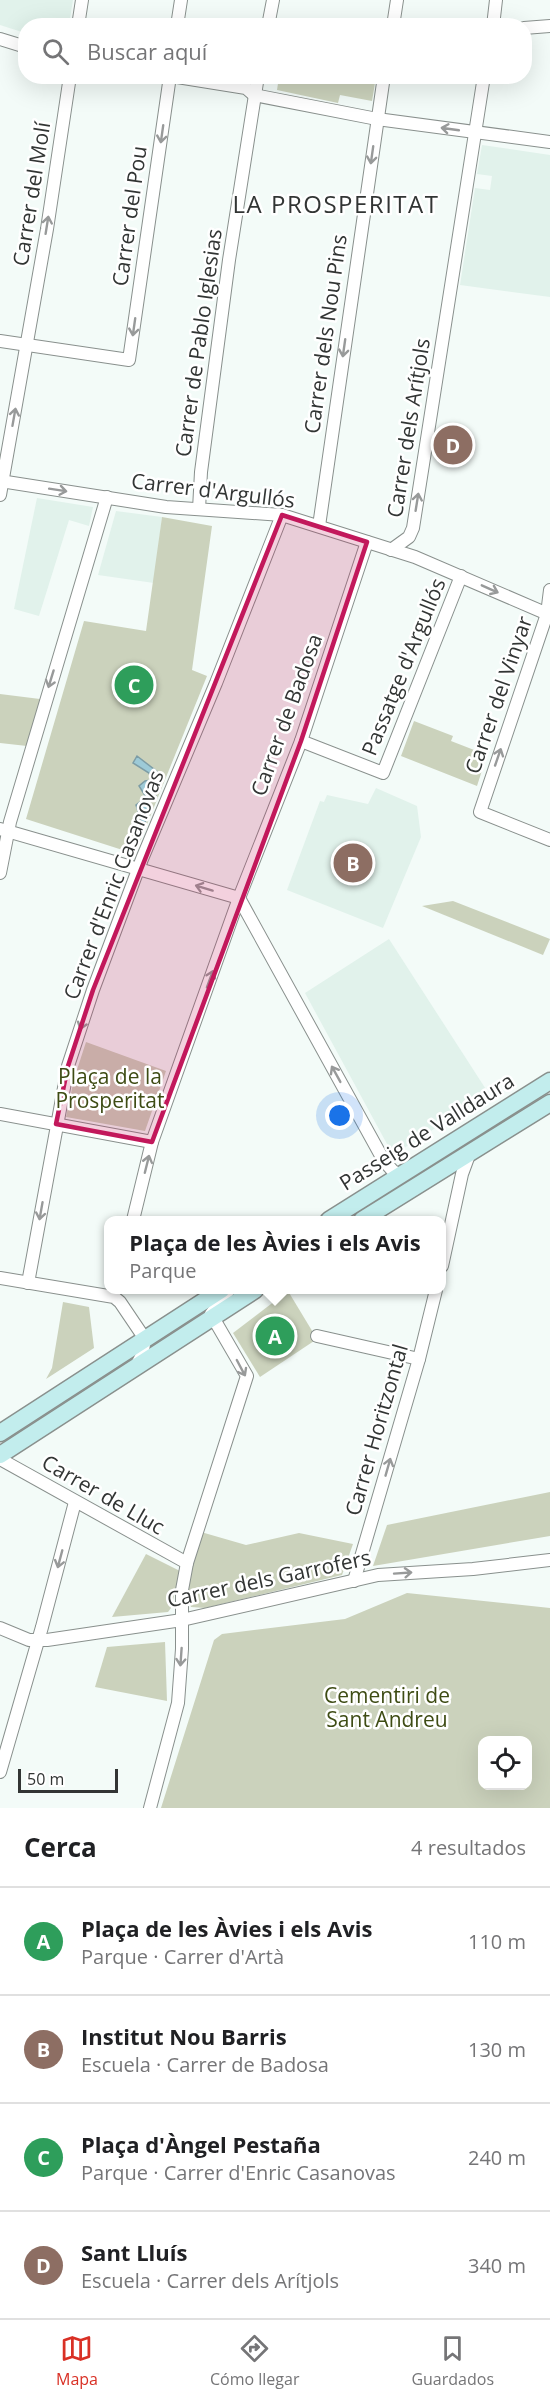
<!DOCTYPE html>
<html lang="es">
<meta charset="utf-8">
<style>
body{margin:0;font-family:"Open Sans",sans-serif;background:#f2f2f2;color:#202124}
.controls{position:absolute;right:18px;bottom:18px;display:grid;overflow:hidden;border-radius:12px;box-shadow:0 6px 24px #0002}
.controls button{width:54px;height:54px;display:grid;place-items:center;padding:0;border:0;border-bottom:2px solid #e0e0e0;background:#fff;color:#202124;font:30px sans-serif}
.scale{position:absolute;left:18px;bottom:15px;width:100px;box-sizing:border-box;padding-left:6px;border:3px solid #323534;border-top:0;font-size:16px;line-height:21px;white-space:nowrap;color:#323534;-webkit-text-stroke:4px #fff;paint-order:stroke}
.you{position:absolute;left:340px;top:1116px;width:21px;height:21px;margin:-15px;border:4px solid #fff;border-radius:50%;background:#1a73e8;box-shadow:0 0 0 9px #1a73e833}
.badge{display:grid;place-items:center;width:39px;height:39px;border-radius:50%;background:#d93025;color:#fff;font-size:20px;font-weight:700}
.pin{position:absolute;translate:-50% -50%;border:3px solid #fff;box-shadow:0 2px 6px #0006}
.popup{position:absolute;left:104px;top:1216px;width:342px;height:78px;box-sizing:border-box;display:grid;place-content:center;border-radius:12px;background:#fff;filter:drop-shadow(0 2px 4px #0005);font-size:20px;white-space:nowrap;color:#757577}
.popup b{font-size:22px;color:#202124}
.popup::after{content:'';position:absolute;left:50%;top:100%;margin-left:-12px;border:12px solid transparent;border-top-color:#fff}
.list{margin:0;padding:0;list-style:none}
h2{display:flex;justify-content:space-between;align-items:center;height:78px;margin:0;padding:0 24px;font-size:26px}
h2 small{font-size:20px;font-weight:400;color:#757577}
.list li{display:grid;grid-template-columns:39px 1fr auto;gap:18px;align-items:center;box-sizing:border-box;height:108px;padding:0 24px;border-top:2px solid #e0e0e0}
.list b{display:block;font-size:22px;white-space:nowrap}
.list p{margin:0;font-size:20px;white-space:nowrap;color:#757577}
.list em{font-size:20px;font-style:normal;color:#757577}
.icon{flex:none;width:33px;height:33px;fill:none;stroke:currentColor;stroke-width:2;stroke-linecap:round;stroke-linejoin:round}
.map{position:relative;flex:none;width:550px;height:1808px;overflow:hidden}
.search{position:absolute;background:#fff;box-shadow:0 6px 24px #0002;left:18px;right:18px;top:18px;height:66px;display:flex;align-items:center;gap:15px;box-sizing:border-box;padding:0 21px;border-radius:24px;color:#757577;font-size:22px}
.sheet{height:510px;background:#fff}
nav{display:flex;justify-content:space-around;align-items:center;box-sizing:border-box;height:84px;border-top:2px solid #e0e0e0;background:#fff;font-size:16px;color:#757577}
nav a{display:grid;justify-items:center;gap:3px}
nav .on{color:#d93025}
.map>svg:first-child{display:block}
.built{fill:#e1f2eb}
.green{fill:#cbd2bc;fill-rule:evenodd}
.water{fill:#9dcad7;stroke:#7d9da6;stroke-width:1.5}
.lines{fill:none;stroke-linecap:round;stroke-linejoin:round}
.minor-casing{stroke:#89908d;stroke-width:14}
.secondary-casing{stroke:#89908d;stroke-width:19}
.minor{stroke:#fff;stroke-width:12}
.secondary{stroke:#c2eded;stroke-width:16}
.oneway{stroke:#989a9a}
.marked{fill:#c2185b;fill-opacity:0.2;stroke:#c2185b;stroke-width:4.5;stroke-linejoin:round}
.labels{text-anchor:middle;stroke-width:5;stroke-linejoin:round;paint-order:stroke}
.street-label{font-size:21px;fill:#323534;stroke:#fff}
.park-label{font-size:21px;fill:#3e4c14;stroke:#fff}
.quarter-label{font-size:24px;letter-spacing:1.5px;fill:#323534;stroke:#fff}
</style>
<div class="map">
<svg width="550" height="1808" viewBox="0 0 550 1808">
<rect width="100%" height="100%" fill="#f3fbf8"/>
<!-- built -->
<g class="built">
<polygon points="0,0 73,0 69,25 26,26 25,33 0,25"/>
<polygon points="482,145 550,155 550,297 460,285 475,188 490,190 492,176 477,174"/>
<polygon points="37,498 93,507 89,526 69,520 39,616 14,609"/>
<polygon points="116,511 162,517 154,583 98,575"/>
<polygon points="376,788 417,806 421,837 383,928 287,890 320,801 324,802 327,795 368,804"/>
<polygon points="389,939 489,1094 393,1155 305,993"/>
</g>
<!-- green -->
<g class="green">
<polygon points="279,77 279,76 376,77 372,101 340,95 338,103 277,90"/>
<polygon points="162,517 212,526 192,670 207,676 135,854 26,819 84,621 146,631"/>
<polygon points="0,694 40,699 27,746 0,743"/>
<polygon points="414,721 453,736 451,741 487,755 477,786 401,756"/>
<polygon points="453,901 550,939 543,955 422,906"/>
<polygon points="86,1042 166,1071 145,1131 66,1117 74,1079"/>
<polygon points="288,1291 317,1339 260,1377 233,1333"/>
<polygon points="63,1302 89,1307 94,1348 46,1379 52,1368"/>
<polygon points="550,1492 550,1536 373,1566 387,1525"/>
<path d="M201 1532 246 1545 299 1533 353 1544 342 1575 205 1608 191 1607C183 1583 195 1555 201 1532Z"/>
<polygon points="146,1554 180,1571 171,1608 168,1612 112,1617"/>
<path d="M407 1593 550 1608V1808H161L214 1640 222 1634 345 1619ZM482 1740H528V1786H482Z"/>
<polygon points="165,1642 167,1701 95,1687 107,1647"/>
</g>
<!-- water -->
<polygon class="water" points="137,756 159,773 155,786 150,785 147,790 156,796 149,801 151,809 143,827 136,805 146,797 139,786 145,781 152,780 149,773 133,763"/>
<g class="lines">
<defs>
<g id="minor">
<polyline points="78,26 82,0"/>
<polyline points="177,26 181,0"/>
<polyline points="268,26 273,0"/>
<polyline points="393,26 397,0"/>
<polyline points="493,26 496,0"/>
<polyline points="524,28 550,26"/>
<polyline points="0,39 26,47"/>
<polyline points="171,76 246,88 254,95 377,119 550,142"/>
<polyline points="0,341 129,360 170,76"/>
<polyline points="0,481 166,507 282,515 415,557 550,615"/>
<polyline points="0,495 47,229 70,76"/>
<polyline points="199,509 201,472 229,260 258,76"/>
<polyline points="319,526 384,76"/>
<polyline points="391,550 409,537 413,528 484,76"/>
<polyline points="550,590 547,614 480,812 550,840"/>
<polyline points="301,741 383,773 461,576"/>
<polyline points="0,829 239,898 384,1161 393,1171 400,1175"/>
<polyline points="0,873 10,822 107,497"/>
<polyline points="0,1114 152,1142"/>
<polyline points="133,1220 152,1142 239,898 301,741 367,542"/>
<polyline points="442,1266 462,1174 469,1155"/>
<polyline points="0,1278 114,1297 120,1302 145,1339 142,1355 136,1366"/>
<polyline points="28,1283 68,1066 93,990 142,859 216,683 282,515"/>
<polyline points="317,1336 419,1359"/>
<polyline points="0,1459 187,1563"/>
<polyline points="354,1581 419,1359 436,1290"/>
<polyline points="0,1628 29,1640 47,1640 182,1620 378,1575 473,1569 550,1560"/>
<polyline points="0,1772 42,1627 75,1502"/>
<polyline points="150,1808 178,1703 182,1649 182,1590 187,1563 247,1376 211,1314 229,1290"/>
</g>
<g id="secondary">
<polyline points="329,1220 550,1081"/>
<polyline points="362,1220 550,1103"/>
<polyline points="0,1433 221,1290"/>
<polyline points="0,1455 255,1290"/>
</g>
</defs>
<!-- minor casing -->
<use href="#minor" class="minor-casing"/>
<!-- secondary casing -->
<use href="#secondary" class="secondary-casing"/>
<!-- minor -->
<use href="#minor" class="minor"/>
<!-- secondary -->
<use href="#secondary" class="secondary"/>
</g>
<!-- one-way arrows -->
<defs><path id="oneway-shaft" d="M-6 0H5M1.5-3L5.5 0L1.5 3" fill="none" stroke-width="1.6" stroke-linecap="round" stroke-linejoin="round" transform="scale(1.5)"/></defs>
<g class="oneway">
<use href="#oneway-shaft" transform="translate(450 129) rotate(-172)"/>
<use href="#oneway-shaft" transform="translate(162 134) rotate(98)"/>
<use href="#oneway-shaft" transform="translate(372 155) rotate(98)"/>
<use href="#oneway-shaft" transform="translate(47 225) rotate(-81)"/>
<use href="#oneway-shaft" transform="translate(134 327) rotate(98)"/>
<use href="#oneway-shaft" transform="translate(344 348) rotate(98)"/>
<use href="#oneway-shaft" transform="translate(14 417) rotate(-80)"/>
<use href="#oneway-shaft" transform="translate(58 490) rotate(9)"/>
<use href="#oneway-shaft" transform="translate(417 502) rotate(-81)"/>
<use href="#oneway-shaft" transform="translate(490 589) rotate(24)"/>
<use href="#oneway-shaft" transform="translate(51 679) rotate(107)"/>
<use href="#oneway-shaft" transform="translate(498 757) rotate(-71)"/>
<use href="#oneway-shaft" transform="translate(204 888) rotate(-163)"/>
<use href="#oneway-shaft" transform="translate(210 979) rotate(-70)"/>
<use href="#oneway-shaft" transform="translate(83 1021) rotate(108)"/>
<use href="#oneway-shaft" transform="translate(336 1074) rotate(-119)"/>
<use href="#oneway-shaft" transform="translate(147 1164) rotate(-76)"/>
<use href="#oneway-shaft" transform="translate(41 1211) rotate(100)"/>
<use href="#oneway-shaft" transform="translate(241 1368) rotate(62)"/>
<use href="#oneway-shaft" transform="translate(388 1467) rotate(-74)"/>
<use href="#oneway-shaft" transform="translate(60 1559) rotate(105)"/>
<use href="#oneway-shaft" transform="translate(403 1573) rotate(-4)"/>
<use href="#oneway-shaft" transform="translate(181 1657) rotate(94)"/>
</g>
<!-- marked area -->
<path class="marked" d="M282 515 367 542 301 741 152 1142 56 1124 68 1066 93 990Z"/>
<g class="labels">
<!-- street labels -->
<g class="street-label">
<text transform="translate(32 194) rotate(-81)" y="7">Carrer del Molí</text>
<text transform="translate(130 216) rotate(-82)" y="7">Carrer del Pou</text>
<text transform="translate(326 334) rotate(-82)" y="7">Carrer dels Nou Pins</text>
<text transform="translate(199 343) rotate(-82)" y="7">Carrer de Pablo Iglesias</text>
<text transform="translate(409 428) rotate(-81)" y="7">Carrer dels Arítjols</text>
<text transform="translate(213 491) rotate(7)" y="7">Carrer d'Argullós</text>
<text transform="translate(404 667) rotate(-68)" y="7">Passatge d'Argullós</text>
<text transform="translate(499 695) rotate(-71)" y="7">Carrer del Vinyar</text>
<text transform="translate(287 715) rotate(-70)" y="7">Carrer de Badosa</text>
<text transform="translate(114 885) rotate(-69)" y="7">Carrer d'Enric Casanovas</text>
<text transform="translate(427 1132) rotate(-32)" y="7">Passeig de Valldaura</text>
<text transform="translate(377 1430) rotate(-74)" y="7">Carrer Horitzontal</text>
<text transform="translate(103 1495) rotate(30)" y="7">Carrer de Lluc</text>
<text transform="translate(269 1579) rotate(-12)" y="7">Carrer dels Garrofers</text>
</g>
<!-- park labels -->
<g class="park-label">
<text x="110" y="1084">Plaça de la<tspan x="110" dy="24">Prosperitat</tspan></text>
<text x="387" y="1703">Cementiri de<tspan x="387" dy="24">Sant Andreu</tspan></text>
</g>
<!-- quarter labels -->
<g class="quarter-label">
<text x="336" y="213">LA PROSPERITAT</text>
</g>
</g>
</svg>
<div class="controls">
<button><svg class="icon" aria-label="locate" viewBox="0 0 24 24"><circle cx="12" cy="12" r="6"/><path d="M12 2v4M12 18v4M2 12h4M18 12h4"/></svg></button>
</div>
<div class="scale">50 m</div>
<div class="you"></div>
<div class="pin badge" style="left:275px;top:1336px;background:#2e9e5b">A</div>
<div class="popup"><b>Plaça de les Àvies i els Avis</b>Parque</div>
<div class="pin badge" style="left:353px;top:863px;background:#8d6e63">B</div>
<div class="pin badge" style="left:134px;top:685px;background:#2e9e5b">C</div>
<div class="pin badge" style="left:453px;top:445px;background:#8d6e63">D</div>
<div class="search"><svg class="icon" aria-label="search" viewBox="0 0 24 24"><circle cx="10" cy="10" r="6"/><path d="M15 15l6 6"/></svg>Buscar aquí</div>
</div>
<section class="sheet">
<h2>Cerca<small>4 resultados</small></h2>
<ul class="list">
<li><span class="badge" style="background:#2e9e5b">A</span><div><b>Plaça de les Àvies i els Avis</b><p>Parque · Carrer d'Artà</p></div><em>110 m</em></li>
<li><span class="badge" style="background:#8d6e63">B</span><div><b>Institut Nou Barris</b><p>Escuela · Carrer de Badosa</p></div><em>130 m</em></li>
<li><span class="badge" style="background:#2e9e5b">C</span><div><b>Plaça d'Àngel Pestaña</b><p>Parque · Carrer d'Enric Casanovas</p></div><em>240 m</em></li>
<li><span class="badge" style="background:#8d6e63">D</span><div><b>Sant Lluís</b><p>Escuela · Carrer dels Arítjols</p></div><em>340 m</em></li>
</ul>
</section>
<nav>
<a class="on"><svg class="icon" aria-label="map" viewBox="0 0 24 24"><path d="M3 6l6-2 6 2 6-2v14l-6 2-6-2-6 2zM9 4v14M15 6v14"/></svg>Mapa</a>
<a><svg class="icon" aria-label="directions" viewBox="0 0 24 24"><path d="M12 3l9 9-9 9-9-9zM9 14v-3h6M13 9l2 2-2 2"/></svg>Cómo llegar</a>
<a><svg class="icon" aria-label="saved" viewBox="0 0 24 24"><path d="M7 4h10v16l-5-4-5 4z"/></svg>Guardados</a>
</nav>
